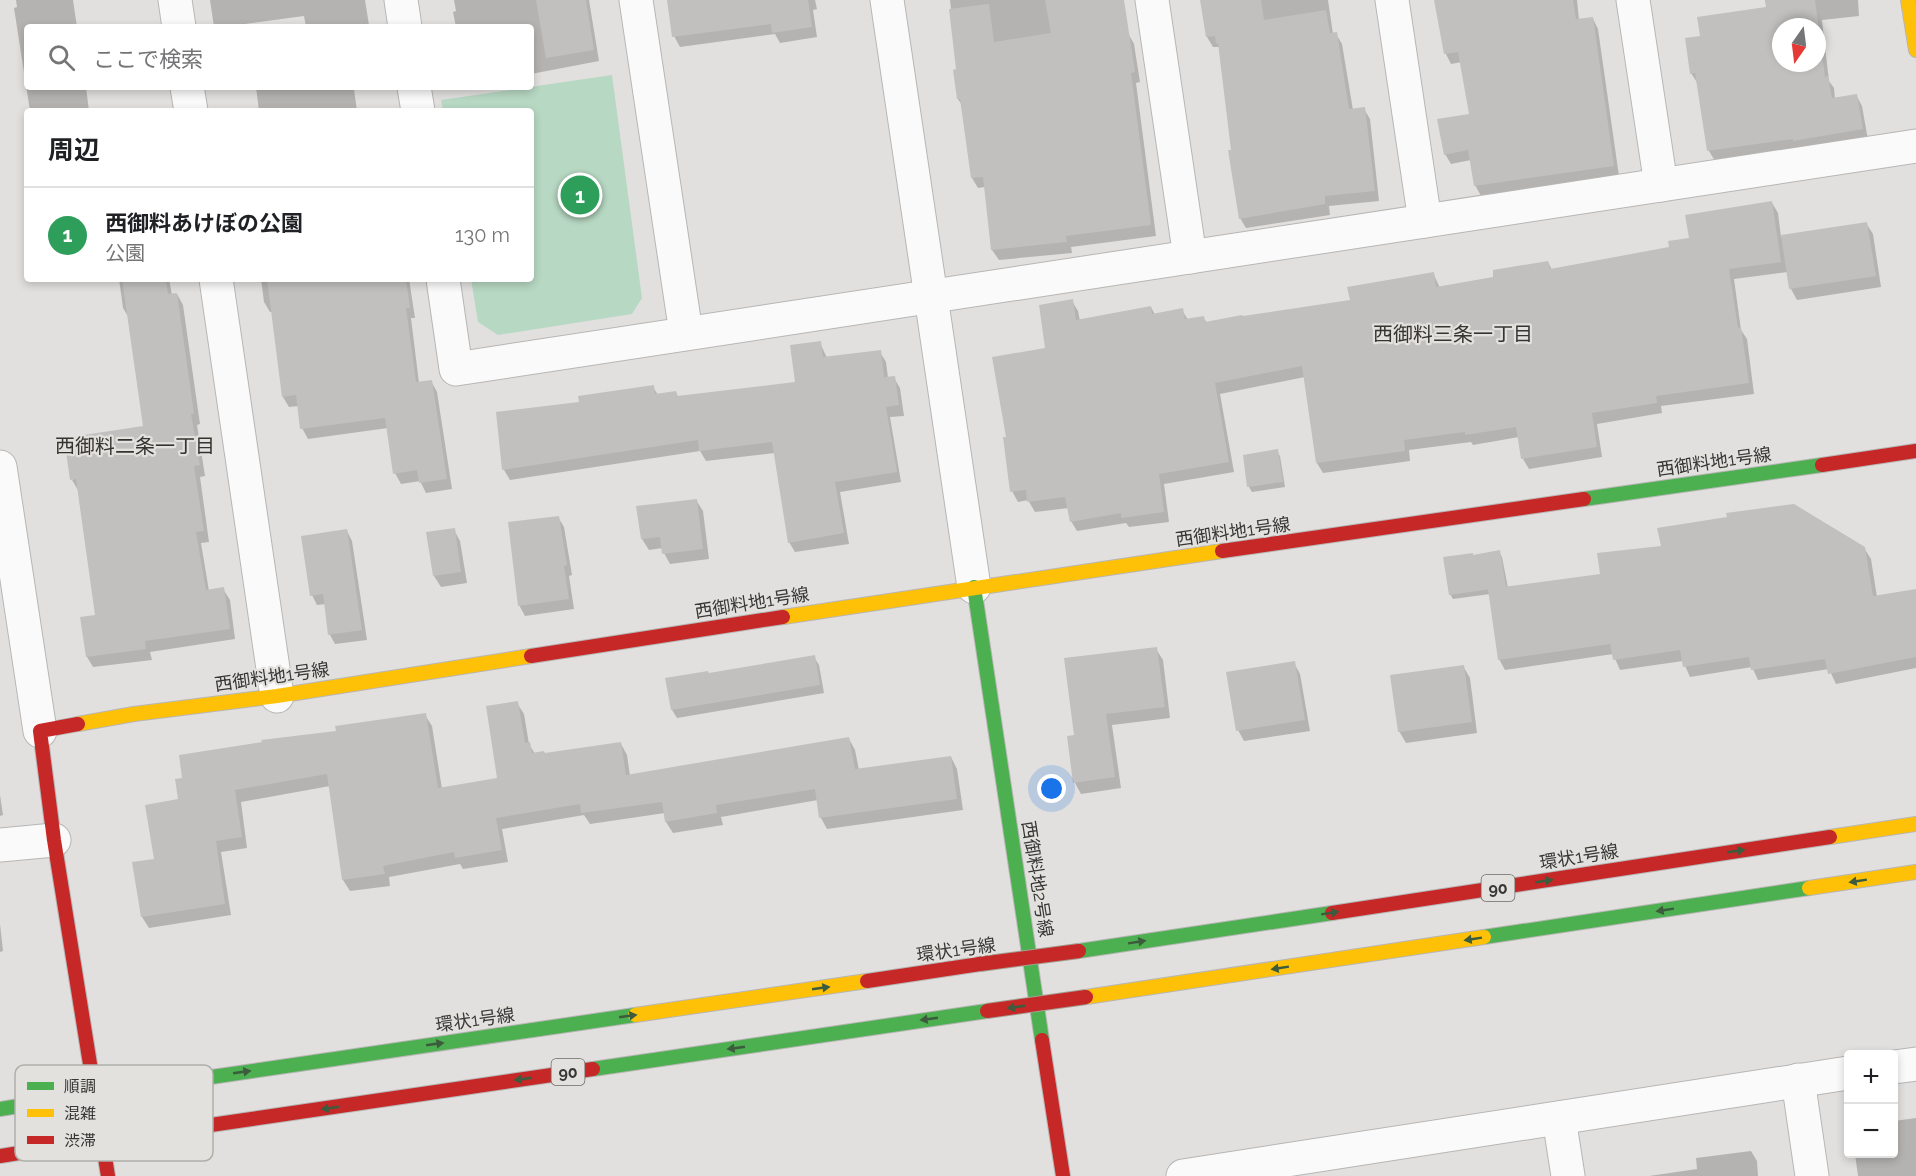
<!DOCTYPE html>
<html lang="ja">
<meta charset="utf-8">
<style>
body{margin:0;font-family:Raleway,"Noto Sans JP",sans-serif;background:#f2f2f2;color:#202124}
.controls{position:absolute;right:18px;bottom:18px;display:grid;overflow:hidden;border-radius:6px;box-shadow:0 3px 9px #0003}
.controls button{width:54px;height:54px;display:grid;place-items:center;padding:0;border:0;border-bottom:2px solid #e0e0e0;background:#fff;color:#202124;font:30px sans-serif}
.compass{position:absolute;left:1772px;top:18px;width:54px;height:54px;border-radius:50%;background:#fff;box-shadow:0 3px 9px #0003;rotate:194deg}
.you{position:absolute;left:1052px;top:789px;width:21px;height:21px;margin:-15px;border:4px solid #fff;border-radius:50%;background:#1a73e8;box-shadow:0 0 0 9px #1a73e833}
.badge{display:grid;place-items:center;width:39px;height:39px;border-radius:50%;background:#737270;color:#fff;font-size:20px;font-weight:700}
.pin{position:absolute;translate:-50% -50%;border:3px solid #fff;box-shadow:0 2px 6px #0006}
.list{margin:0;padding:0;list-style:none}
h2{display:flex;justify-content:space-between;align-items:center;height:78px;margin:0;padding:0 24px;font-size:26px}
h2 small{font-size:20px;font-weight:400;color:#757577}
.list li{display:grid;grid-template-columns:39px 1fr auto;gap:18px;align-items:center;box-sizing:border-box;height:96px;padding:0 24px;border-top:2px solid #e0e0e0}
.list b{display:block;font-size:22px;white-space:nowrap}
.list p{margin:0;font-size:20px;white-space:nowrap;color:#757577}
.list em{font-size:20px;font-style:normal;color:#757577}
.icon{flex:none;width:33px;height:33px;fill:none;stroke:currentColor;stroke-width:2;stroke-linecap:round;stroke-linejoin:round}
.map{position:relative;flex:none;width:1916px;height:1176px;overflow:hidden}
.search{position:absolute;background:#fff;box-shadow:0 3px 9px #0003;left:24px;top:24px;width:510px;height:66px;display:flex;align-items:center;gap:15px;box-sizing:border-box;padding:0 21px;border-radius:6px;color:#757577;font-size:22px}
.panel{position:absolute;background:#fff;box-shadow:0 3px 9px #0003;left:24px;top:108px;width:510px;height:174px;border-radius:6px}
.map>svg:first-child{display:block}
.green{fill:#b7d8c2}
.shadow{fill:#0003;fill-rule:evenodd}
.building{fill:#c2c0bf;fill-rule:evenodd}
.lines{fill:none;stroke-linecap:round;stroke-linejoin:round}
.street-casing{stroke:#b7b6b5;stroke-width:35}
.fast-casing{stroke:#b7b6b5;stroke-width:16}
.slow-casing{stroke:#b7b6b5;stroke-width:16}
.jam-casing{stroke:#b7b6b5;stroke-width:16}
.street{stroke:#fbfafa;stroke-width:33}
.fast{stroke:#4caf50;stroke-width:14}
.slow{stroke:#ffc107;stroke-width:14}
.jam{stroke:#c62828;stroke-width:14}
.slow-bridge-casing{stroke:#a49f93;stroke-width:16;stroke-linecap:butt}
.jam-bridge-casing{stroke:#a49f93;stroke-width:16;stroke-linecap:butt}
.slow-bridge{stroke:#ffc107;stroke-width:14}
.jam-bridge{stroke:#c62828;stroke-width:14}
.oneway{fill:#3d5b3d}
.labels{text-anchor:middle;stroke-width:4.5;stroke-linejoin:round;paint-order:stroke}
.shield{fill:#e3e1dd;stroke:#6b6a67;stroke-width:1.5}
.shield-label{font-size:16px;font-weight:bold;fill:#373735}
.street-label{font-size:18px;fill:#373735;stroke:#e3e1dd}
.neighbourhood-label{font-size:20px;fill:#353431;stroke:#e3e1dd}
.key{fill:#e3e1dd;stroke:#afaeab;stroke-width:1.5}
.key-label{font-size:16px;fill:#373735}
</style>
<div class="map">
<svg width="1916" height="1176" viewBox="0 0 1916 1176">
<rect width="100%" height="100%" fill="#e2e0de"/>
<!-- green -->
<polygon class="green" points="612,75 642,298 632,314 498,335 478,322 471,279 531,279 531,111 443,111 441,100"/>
<!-- shadow -->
<g class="shadow">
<polygon points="16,0 73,0 77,27 27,27 27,87 86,87 89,111 30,111 14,8 17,7"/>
<polygon points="210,0 365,0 369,25 364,27 306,27 304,16 245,24 245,27 214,27"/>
<polygon points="454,0 589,0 599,61 531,74 531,27 456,27 453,12 456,11"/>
<polygon points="668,0 815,0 817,9 813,10 817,37 780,43 775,34 680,47 674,36"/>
<polygon points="950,0 1116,0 1128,33 1134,44 1140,82 1136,83 1156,236 1071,247 1072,253 999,260 992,250 985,187 978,188 972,178 963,107 958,99 958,71"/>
<polygon points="1202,0 1328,0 1333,34 1336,34 1342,44 1353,110 1364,109 1370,119 1379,201 1329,206 1330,215 1246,228 1240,218 1219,47 1213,47 1207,37"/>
<polygon points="1436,0 1577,0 1579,20 1593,19 1598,29 1619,176 1481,196 1475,185 1471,160 1451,164 1445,154 1471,115 1462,62 1451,64 1446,54"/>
<path d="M1765 0H1858L1859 16 1822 20 1829 81 1834 88 1835 99 1856 95 1862 106 1868 140 1715 161 1709 151 1698 84 1691 73 1701 38 1767 9ZM1781 27H1817V63H1781Z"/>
<polygon points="256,87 368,87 354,89 357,111 259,111"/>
<polygon points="1772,203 1778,213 1781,237 1866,223 1873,234 1881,287 1797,300 1791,289 1788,272 1734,279 1741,330 1747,339 1754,394 1661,406 1662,413 1597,424 1602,457 1529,469 1523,459 1519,437 1473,445 1471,442 1409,450 1410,461 1323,473 1317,463 1305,377 1220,394 1234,472 1164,484 1169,522 1129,527 1126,523 1077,531 1071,521 1069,508 1035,512 1028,500 1018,502 1012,491 1008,438 1047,350 1072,301 1078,311 1080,321 1151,307 1155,315 1182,310 1188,320 1203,317 1207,323 1351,301 1433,273 1440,288 1495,279 1548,262 1552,270 1670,248"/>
<polygon points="119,279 169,279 172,295 177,294 183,305 200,424 197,425 205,476 200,477 209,542 201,543 209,591 223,589 230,600 235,639 150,652 152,660 93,667 87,657 96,616 78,490 72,480 144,427 129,318 123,308"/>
<polygon points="261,279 409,279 415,318 411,318 419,383 431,381 437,392 452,489 426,493 420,481 401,484 395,473 388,428 308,439 302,428 299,406 289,407 283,397 272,312 270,312 264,302"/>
<polygon points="820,343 827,358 880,352 886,362 888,378 894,378 900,388 904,416 890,417 901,482 840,492 849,544 795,552 789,542 775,453 706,461 700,451 510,480 504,470 497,413 581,404 653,387 658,395 676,392 678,397 797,383"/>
<polygon points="1277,451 1280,456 1285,487 1252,492 1249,487 1244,456"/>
<polygon points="696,500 703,511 709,559 670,564 664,553 663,548 649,550 642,539 638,507"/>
<polygon points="558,517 564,527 572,575 569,576 574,609 525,616 519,605"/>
<polygon points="454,530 460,541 467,583 441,587 434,576"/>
<polygon points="347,531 352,541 367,640 335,644 330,635 326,604 317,605 312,595"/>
<polygon points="1864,548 1871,559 1877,597 1916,590 1916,668 1836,684 1829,669 1758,680 1752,667 1690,677 1683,661 1620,670 1613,654 1505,670 1499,659 1490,594 1453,599 1450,594 1473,556 1499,552 1502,557 1508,588"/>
<polygon points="1156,649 1163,660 1170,718 1112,725 1121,788 1081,794 1075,783 1076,737"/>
<polygon points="814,657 819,665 824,693 677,718 672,710 709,675"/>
<polygon points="1294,663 1300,674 1310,731 1244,741 1238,730"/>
<polygon points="1463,666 1470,678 1477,733 1406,743 1399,731"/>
<polygon points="517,703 524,714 529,744 535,754 545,755 621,744 627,755 630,776 849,739 855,750 859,770 951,757 957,769 963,810 827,829 821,818 818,800 721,817 723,825 673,833 666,822 665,813 590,824 584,815 502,829 508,862 463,869 460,864 389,877 390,886 350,891 343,880 330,786 241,802 247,848 221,852 231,915 149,928 142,917 155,860 180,801 338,732 425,715 432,726 442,789 499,780"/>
<polygon points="0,795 3,815 0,816"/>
<polygon points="0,924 3,951 0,952"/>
<polygon points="1916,1118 1916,1176 1858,1176 1855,1154 1894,1154 1894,1121"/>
<polygon points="1751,1151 1757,1161 1758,1176 1649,1176 1697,1169 1696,1158"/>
</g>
<!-- building -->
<g class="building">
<polygon points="536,0 586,0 594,50 546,58"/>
<polygon points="667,0 808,0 812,27 772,33 771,24 672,37"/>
<polygon points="1045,0 1124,0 1135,72 1131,73 1151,225 1066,236 1067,242 991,250 983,177 971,178 960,99 957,99 953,70 956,69 949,9 989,4 994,42 1051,33"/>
<polygon points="1200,0 1261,0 1264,20 1326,10 1330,33 1337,32 1349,109 1365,107 1375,191 1325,196 1325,204 1239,219 1228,150 1231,150 1218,43 1216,44 1215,36 1206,37"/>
<polygon points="1434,0 1573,0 1576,19 1593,17 1614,166 1474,186 1468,150 1444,155 1437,119 1469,114 1458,52 1444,54"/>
<path d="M1765 0H1815L1825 77 1828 76 1832 98 1857 94 1863 129 1793 141V139L1707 151 1695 73 1690 74 1685 38 1700 36 1697 17 1766 7ZM1781 27H1817V63H1781Z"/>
<polygon points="1772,201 1781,262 1729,269 1738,328 1741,327 1749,383 1656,396 1657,403 1592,413 1597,447 1521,459 1516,427 1465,435 1465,432 1404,440 1405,451 1316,463 1302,366 1215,383 1229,462 1159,474 1164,512 1121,518 1121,513 1070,522 1065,497 1027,502 1026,490 1010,492 1003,437 1006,437 992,357 1045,348 1039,305 1073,299 1076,320 1151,306 1152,314 1183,308 1185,319 1204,316 1205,322 1242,315 1243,316 1350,300 1347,287 1434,272 1436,287 1493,277 1493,270 1548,261 1550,269 1669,247 1668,241 1689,238 1685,215"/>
<polygon points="1867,222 1876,276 1789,289 1781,235"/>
<polygon points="122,279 166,279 168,294 177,293 194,414 191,414 200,465 194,466 204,531 196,532 206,590 224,587 230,629 145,641 146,649 86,657 80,617 95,615 76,479 70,480 64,438 143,426"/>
<polygon points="267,279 406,279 410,308 406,308 416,382 432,380 447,479 419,483 417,470 393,474 385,418 300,429 296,395 282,397"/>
<polygon points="821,341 823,357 881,350 884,377 895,376 899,405 886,407 897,472 835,482 844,533 788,543 772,442 699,451 698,440 502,470 496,412 579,402 578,396 654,385 655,394 676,391 677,396 795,382 790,345"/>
<polygon points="1278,449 1283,482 1247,487 1243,455"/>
<polygon points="697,499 703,549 662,554 660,537 641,539 636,506"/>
<polygon points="1794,504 1865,547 1873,596 1916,589 1916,657 1828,674 1825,659 1751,670 1749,657 1683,667 1680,650 1613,660 1610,644 1498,660 1488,589 1600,574 1597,553 1661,546 1657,528 1727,517 1726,513"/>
<polygon points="559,516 567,565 564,566 569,599 518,606 508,522"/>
<polygon points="455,528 461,572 433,576 426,532"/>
<polygon points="347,529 362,630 328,635 323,594 310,596 301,536"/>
<polygon points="1500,550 1506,587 1449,595 1443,557 1473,553 1473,555"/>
<polygon points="1157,647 1165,707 1106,714 1115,777 1073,783 1067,736 1074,735 1064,658"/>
<polygon points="815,655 820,685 671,710 665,678 708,671 709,673"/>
<polygon points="1295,661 1305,720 1236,731 1226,672"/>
<polygon points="1464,665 1472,722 1398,732 1390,675"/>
<polygon points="518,701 525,743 530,742 532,753 544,751 545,753 621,742 626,775 849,737 855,769 951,756 957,799 819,818 815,789 716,805 717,813 665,822 662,802 581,813 580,804 496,818 502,850 455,858 454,852 383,866 385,874 342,880 327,774 235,790 242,837 216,841 225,904 141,917 132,862 154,859 145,805 178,799 175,779 182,778 179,755 262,742 261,740 336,731 335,726 426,713 438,788 497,778 486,706"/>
</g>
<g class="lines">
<defs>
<g id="street">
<polyline points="175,0 179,27"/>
<polyline points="401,0 405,27"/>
<polyline points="636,0 686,333"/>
<polyline points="887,0 974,587"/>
<polyline points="1152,0 1190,257"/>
<polyline points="1392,0 1425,221"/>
<polyline points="1633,0 1661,185"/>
<polyline points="187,87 191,111"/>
<polyline points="414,87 418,111"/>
<polyline points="216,279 277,696"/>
<polyline points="443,279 456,369 1916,146"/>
<polyline points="0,467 40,731"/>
<polyline points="0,845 54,840"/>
<polyline points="1894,1067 1916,1064"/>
<polyline points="1798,1080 1812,1176"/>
<polyline points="1559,1118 1568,1176"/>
<polyline points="1183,1176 1848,1073"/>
</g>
<g id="fast">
<polyline points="1584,499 1822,465"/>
<polyline points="974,587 1042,1040"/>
<polyline points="1484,937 1809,888"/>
<polyline points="1079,951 1332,913"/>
<polyline points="593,1069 987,1011"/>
<polyline points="143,1087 635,1015"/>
<polyline points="0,1109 43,1102"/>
</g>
<g id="slow">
<polyline points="1908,0 1916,50"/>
<polyline points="783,617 1222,551"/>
<polyline points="78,724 134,714 277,696 531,656"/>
<polyline points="1830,837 1916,824"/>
<polyline points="1809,888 1916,872"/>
<polyline points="1086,997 1484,937"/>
<polyline points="635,1015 867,981"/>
</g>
<g id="jam">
<polyline points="1822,465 1916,451"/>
<polyline points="1222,551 1584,499"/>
<polyline points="531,656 783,617"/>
<polyline points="78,724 40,731 54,840 108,1176"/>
<polyline points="1332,913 1830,837"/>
<polyline points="867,981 980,964"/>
<polyline points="1042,1040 1063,1176"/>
<polyline points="149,1134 593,1069"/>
<polyline points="0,1156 50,1148"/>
</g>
</defs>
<!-- street casing -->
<use href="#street" class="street-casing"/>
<!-- fast casing -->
<use href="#fast" class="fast-casing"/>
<!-- slow casing -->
<use href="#slow" class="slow-casing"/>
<!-- jam casing -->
<use href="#jam" class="jam-casing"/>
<!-- street -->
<use href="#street" class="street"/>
<!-- fast -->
<use href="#fast" class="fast"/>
<!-- slow -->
<use href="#slow" class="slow"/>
<!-- jam -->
<use href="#jam" class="jam"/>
<defs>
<polyline id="slow-bridge" points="50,1148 149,1134"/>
<g id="jam-bridge">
<polyline points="980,964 1079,951"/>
<polyline points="987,1011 1086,997"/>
<polyline points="43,1102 143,1087"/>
</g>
</defs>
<!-- slow-bridge casing -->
<use href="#slow-bridge" class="slow-bridge-casing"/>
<!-- jam-bridge casing -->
<use href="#jam-bridge" class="jam-bridge-casing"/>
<!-- slow-bridge -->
<use href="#slow-bridge" class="slow-bridge"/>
<!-- jam-bridge -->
<use href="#jam-bridge" class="jam-bridge"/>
</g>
<!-- one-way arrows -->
<defs><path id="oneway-solid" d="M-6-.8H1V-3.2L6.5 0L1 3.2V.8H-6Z" transform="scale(1.5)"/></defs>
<g class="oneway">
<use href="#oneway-solid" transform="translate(1736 851) rotate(-9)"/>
<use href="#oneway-solid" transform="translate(1544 881) rotate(-9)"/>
<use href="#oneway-solid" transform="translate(1858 881) rotate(171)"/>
<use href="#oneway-solid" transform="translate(1665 910) rotate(171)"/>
<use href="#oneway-solid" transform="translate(1330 913) rotate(-9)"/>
<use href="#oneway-solid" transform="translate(1473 939) rotate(171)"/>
<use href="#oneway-solid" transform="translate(1137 942) rotate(-9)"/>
<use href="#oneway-solid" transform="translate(1280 968) rotate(171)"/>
<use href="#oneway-solid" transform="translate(821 988) rotate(-8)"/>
<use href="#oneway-solid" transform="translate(1016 1007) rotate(172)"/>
<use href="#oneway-solid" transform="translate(628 1016) rotate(-8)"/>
<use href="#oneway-solid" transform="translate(929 1019) rotate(172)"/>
<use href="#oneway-solid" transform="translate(435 1044) rotate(-8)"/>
<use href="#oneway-solid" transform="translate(736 1048) rotate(172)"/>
<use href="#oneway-solid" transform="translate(242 1072) rotate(-8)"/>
<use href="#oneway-solid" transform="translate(523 1079) rotate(172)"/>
<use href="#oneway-solid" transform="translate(330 1108) rotate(172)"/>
</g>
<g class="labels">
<!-- shield labels -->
<g class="shield">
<rect x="1481.5" y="875" width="33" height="26" rx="4.5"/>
<rect x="551.5" y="1059" width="33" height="26" rx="4.5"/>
</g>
<g class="shield-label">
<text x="1498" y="894">90</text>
<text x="568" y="1078">90</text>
</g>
<!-- street labels -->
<g class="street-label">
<text transform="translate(1714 462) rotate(-8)" y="6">西御料地1号線</text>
<text transform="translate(1233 532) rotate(-8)" y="6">西御料地1号線</text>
<text transform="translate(752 603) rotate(-9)" y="6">西御料地1号線</text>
<text transform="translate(272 677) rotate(-8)" y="6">西御料地1号線</text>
<text transform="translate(1579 857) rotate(-9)" y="6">環状1号線</text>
<text transform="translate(1037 879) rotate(81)" y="6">西御料地2号線</text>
<text transform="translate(956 950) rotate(-8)" y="6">環状1号線</text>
<text transform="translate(475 1020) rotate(-8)" y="6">環状1号線</text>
</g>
<!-- neighbourhood labels -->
<g class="neighbourhood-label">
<text x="1453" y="341">西御料三条一丁目</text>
<text x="135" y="453">西御料二条一丁目</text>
</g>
</g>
<!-- legend -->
<rect x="15" y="1065" width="198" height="96" rx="9" class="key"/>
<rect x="27" y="1082" width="27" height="8" fill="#4caf50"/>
<rect x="27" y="1109" width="27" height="8" fill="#ffc107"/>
<rect x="27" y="1136" width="27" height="8" fill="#c62828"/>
<g class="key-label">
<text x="64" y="1092">順調</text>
<text x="64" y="1119">混雑</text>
<text x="64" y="1146">渋滞</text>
</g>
</svg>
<div class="controls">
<button>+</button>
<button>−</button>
</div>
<svg class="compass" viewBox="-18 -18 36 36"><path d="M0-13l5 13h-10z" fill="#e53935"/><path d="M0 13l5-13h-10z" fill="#757577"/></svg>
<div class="you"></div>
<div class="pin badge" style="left:580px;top:195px;background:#2e9e5b">1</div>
<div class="search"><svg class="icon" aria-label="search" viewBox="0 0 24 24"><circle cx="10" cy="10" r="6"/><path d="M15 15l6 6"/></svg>ここで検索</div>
<section class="panel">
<h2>周辺<small></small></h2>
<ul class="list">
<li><span class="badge" style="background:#2e9e5b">1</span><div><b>西御料あけぼの公園</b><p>公園</p></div><em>130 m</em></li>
</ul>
</section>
</div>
